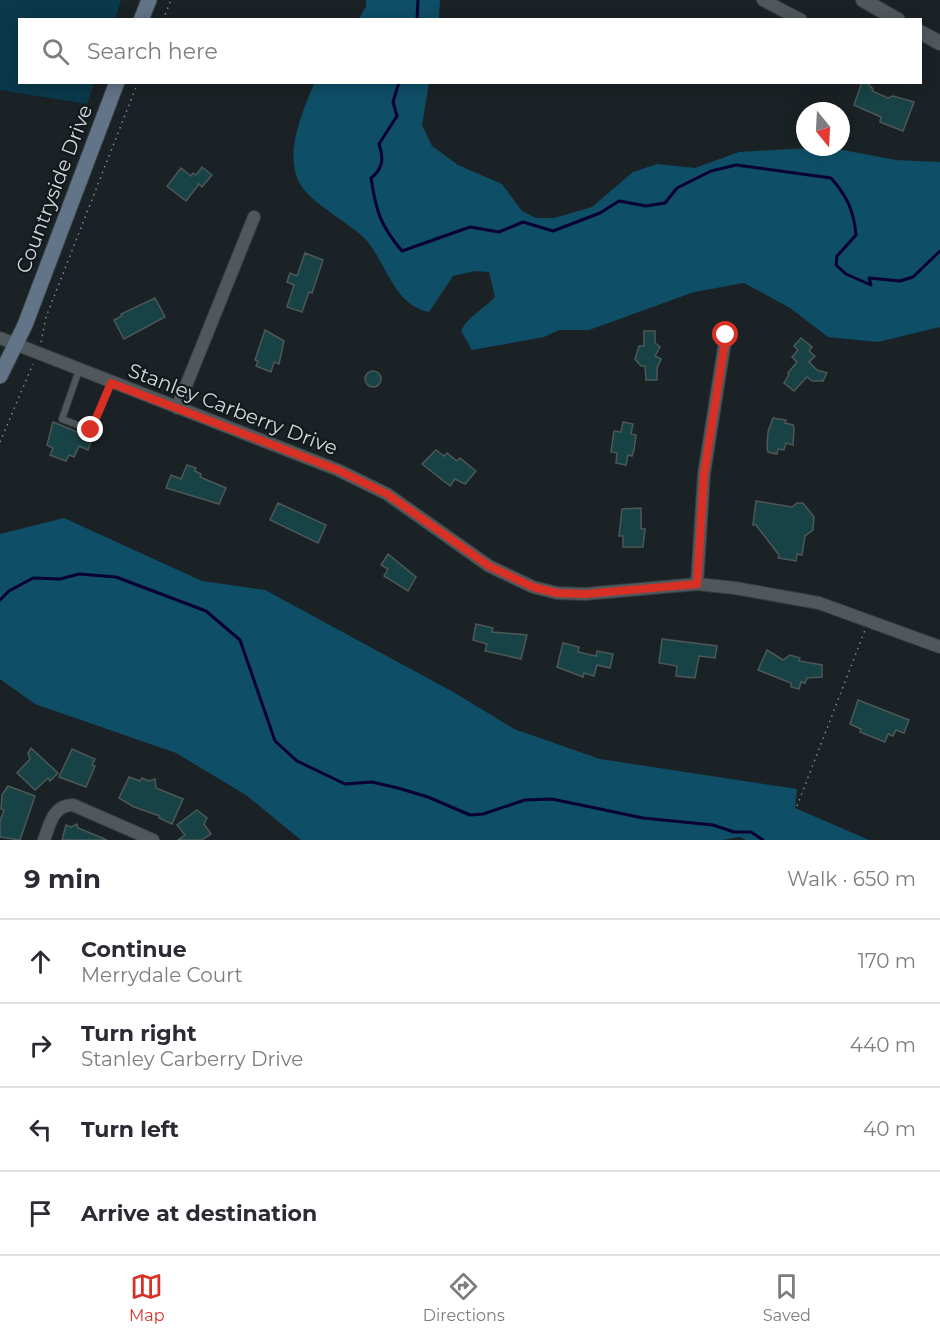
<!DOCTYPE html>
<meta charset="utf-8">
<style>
body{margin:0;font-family:Montserrat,sans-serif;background:#f7f7f7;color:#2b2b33}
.compass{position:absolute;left:796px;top:102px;width:54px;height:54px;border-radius:50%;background:#fff;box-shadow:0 3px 15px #0003;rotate:162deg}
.stop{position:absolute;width:18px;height:18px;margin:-14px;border:4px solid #d93025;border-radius:50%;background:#fff}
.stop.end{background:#d93025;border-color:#fff;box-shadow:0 2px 6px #0008}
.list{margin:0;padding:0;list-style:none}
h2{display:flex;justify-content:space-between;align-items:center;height:78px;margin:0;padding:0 24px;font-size:26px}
h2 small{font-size:20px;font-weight:400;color:#7c7c81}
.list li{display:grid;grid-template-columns:39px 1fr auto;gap:18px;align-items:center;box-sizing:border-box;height:84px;padding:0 24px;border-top:2px solid #e1e1e2}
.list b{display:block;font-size:22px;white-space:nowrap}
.list p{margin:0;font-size:20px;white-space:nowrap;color:#7c7c81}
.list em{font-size:20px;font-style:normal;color:#7c7c81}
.icon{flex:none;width:33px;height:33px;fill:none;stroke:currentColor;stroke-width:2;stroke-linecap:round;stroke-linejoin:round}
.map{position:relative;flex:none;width:940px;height:840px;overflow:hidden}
.search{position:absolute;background:#fff;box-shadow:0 3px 15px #0003;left:18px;right:18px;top:18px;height:66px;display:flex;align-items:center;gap:15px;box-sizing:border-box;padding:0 21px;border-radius:0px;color:#7c7c81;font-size:22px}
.sheet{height:414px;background:#fff}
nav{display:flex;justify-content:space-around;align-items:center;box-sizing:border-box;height:84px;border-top:2px solid #e1e1e2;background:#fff;font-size:16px;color:#7c7c81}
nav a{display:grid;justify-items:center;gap:3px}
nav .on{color:#d93025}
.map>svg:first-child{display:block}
.green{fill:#0a394b}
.forest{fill:#0e4e66}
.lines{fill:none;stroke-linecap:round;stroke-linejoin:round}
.stream{stroke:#0b0034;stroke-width:3}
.building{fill:#174346;stroke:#4e5757;stroke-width:1.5}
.service-casing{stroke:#373d40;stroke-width:8}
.minor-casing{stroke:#373d40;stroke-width:14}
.tertiary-casing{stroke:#373d40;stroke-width:16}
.secondary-casing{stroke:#373d40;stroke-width:17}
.path{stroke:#818689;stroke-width:1.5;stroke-dasharray:1.5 4.5;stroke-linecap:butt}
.service{stroke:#51585c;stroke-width:6}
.minor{stroke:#51585c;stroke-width:12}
.tertiary{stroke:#51585c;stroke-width:14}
.secondary{stroke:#627487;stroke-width:15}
.route{stroke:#d93025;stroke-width:8}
.labels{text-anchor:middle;stroke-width:4.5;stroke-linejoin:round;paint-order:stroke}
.street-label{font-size:20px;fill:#d4d8db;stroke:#12191c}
</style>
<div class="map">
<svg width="940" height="840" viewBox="0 0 940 840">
<rect width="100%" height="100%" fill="#1b2225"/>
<!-- green -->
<polygon class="green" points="0,0 121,0 115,19 20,20 20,82 94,83 87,104 0,90"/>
<!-- forest -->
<g class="forest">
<polygon points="366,0 440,0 439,19 359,19 366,6"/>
<path d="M429 83 422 125 432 146 458 165 502 184 522 211 536 218H554L592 207 633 172 657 164 695 168 739 152 827 147 896 160 940 162V327L878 342 828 337 790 308 744 283 694 292 589 330H559L544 337 472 350 461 331C468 316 484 309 495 297L489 272 475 271 453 276 429 312C394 305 387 265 367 241 349 221 309 204 298 180 285 150 303 112 314 83Z"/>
<polygon points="64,518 202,581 265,590 455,693 514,729 600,759 797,789 795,808 869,840 746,840 740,837 723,840 301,840 246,795 176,753 35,704 0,679 0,534"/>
</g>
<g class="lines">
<!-- stream -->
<g class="stream">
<polyline points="417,20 418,0"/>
<path d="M399 82 393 102 397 116 379 144C384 158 383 169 371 178 376 211 380 225 402 251L470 227 499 232 523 222 553 231 600 213 619 201 646 206 665 203 677 188 711 171 736 165 831 178C847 196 854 211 856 235L837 256 836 265 846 274 871 285 869 278 900 281 913 277 940 251"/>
<polyline points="0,600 9,591 33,578 60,579 79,574 116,577 206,611 240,640 275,741 297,761 345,784 372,782 398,788 428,797 470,815 483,814 525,800 552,799 643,818 713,825 734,832 751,832 763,840"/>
</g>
</g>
<!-- building -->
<g class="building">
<polygon points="862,82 866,82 873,89 872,91 888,98 893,96 914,102 903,131 880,122 881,117 854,105"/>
<polygon points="202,167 212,175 202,187 199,184 186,201 167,186 181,168 191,176 193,173 196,175"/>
<polygon points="305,253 323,260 312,293 309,292 302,312 287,307 294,285 287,282 290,273 297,276"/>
<polygon points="155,298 165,317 124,339 114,320 122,316 121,314"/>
<polygon points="265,330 284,341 279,364 274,362 271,372 256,366 258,361 255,360"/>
<polygon points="644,331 655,331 655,343 660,347 655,356 661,359 657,368 657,380 646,380 645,366 641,366 635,359 639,346 644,346"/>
<polygon points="801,338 812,347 809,351 815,356 809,362 817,370 827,373 823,381 812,381 807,377 794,391 784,383 789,374 788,373 797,362 792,357 798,350 794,346"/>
<circle cx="373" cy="379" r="8"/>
<polygon points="773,418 786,420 785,423 793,425 794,428 793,445 786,443 784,450 778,449 777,454 768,452 767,447 768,432"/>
<polygon points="53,422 92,438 88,450 79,446 74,457 69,455 66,461 50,455 53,448 47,445"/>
<polygon points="623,422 633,424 631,434 636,435 634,450 632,456 628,455 626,465 616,463 617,453 611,452 614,431 621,432"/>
<polygon points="436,450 444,456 447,453 457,461 460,458 476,471 465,484 455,479 450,486 422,464"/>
<polygon points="187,465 196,468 195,471 201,474 200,477 226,488 219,504 166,488 171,475 181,479"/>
<polygon points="756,501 792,507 797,503 803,503 814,517 813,530 805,536 802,555 797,554 796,561 778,558 779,555 756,525 753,525"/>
<polygon points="278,503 326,525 318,543 270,520"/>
<polygon points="641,508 641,529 645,529 643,547 623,547 623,536 619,536 622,509"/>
<polygon points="388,554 416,577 408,591 384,576 388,569 381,565"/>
<polygon points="476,624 493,628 492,632 527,635 521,659 485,651 487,644 473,640"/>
<polygon points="662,639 717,646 715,658 699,656 695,678 676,676 677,666 659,663"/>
<polygon points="563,643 579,647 578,652 596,656 597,651 613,654 610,668 597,665 594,676 584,673 583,677 557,667"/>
<polygon points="767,650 783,660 790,655 800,658 799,661 822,665 822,677 807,678 805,683 801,682 799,689 791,687 791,683 758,670"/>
<polygon points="858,700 909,720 904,733 896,730 893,736 888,734 885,742 860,732 861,729 850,724"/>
<polygon points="31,748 58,773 50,781 48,778 35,790 17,773 30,759 28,753"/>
<polygon points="72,749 95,759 92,765 95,766 86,787 59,777"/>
<polygon points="129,777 140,781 142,778 149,781 155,779 156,788 183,799 172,824 159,818 160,816 134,807 119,798"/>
<polygon points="8,786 35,796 20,840 0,837 0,821 4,810 1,809 2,795"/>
<polygon points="197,810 207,818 204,824 211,834 202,840 178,840 185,835 177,825"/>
<polygon points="77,824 78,828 107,840 62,840 66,825 71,827"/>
</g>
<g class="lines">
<defs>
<polyline id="service" points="79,370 62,419 91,430 111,383"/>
<g id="minor">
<polyline points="763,0 801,20"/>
<polyline points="0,338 338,470 387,494 489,566 533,587 557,593 585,594 697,584 735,588 819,603 940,647"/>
<polyline points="177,408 254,217"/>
<polyline points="697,584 704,474 726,335"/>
<path d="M44 840C50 824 53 805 73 805L153 840"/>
</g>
<g id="tertiary">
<polyline points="863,0 898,20"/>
<polyline points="920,32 940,43"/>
</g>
<g id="secondary">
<polyline points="141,20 149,0"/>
<polyline points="0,376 25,325 117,82"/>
</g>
</defs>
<!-- service casing -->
<use href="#service" class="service-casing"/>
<!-- minor casing -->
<use href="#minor" class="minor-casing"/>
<!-- tertiary casing -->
<use href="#tertiary" class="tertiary-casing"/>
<!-- secondary casing -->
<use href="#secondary" class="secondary-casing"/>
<!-- path -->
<g class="path">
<polyline points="163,20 171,0"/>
<polyline points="41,342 46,317 138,82"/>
<polyline points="0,442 33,364"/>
<polyline points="797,806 865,630"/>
</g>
<!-- service -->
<use href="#service" class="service"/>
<!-- minor -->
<use href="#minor" class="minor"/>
<!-- tertiary -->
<use href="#tertiary" class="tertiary"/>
<!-- secondary -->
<use href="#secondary" class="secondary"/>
</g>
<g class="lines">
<!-- route -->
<polyline class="route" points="91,430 111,383 338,470 387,494 489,566 533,587 557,593 585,594 697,584 704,474 726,335"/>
</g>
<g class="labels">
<!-- street labels -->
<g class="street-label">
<text transform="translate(54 189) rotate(-69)" y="7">Countryside Drive</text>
<text transform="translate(233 409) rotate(21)" y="7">Stanley Carberry Drive</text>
</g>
</g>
</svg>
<svg class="compass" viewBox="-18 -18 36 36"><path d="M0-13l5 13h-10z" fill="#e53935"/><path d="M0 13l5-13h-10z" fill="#7c7c81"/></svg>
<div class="stop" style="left:726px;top:335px"></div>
<div class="stop end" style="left:91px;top:430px"></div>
<div class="search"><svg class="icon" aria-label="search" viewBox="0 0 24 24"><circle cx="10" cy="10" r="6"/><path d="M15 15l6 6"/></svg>Search here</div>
</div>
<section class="sheet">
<h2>9 min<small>Walk · 650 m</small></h2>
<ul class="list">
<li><svg class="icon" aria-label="ahead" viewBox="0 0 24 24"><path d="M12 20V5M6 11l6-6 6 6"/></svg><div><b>Continue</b><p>Merrydale Court</p></div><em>170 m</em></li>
<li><svg class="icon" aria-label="right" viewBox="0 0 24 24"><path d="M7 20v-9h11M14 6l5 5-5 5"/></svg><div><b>Turn right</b><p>Stanley Carberry Drive</p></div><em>440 m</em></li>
<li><svg class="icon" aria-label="left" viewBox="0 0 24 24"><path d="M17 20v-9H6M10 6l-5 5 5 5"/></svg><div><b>Turn left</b></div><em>40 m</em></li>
<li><svg class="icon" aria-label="arrive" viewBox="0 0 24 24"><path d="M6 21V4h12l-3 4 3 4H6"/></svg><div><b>Arrive at destination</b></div></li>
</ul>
</section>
<nav>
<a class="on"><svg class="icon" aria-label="map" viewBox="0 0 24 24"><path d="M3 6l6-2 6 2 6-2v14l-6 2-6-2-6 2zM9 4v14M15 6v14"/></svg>Map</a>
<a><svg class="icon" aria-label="directions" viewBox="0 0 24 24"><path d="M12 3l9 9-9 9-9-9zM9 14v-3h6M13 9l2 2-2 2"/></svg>Directions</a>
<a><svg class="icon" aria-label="saved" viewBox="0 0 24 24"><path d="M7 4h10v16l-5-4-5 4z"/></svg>Saved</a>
</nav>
